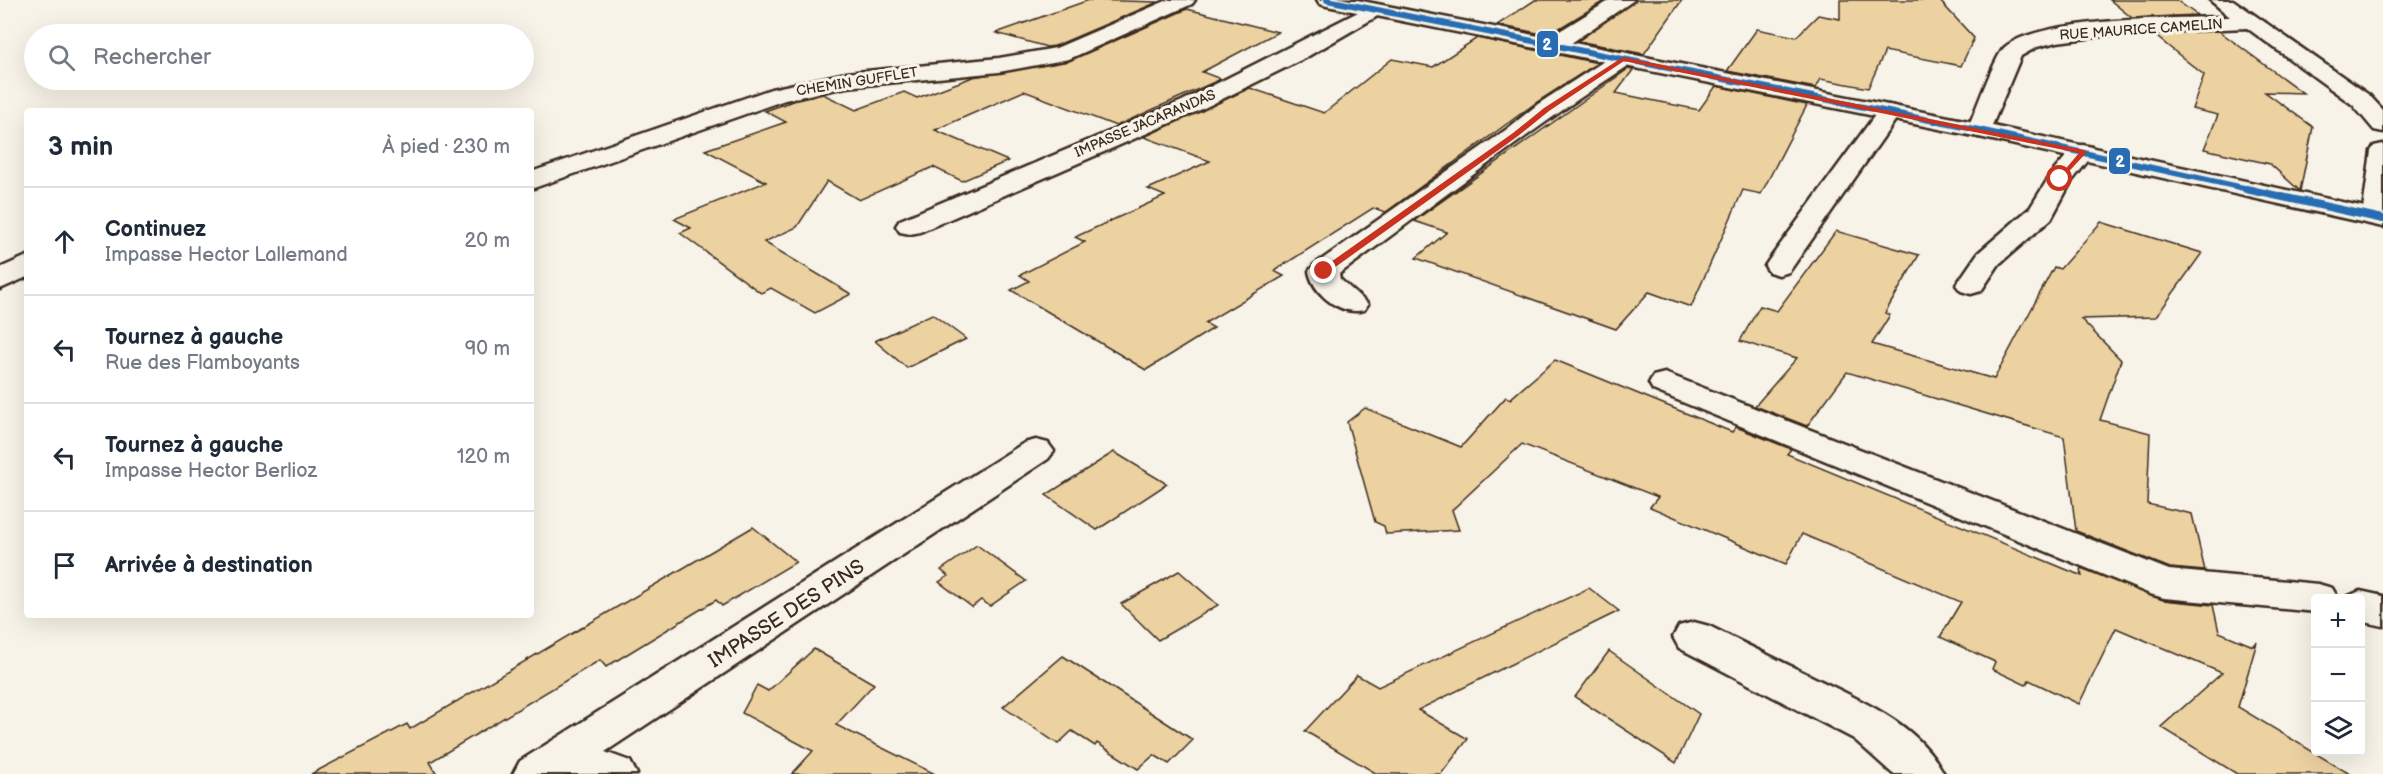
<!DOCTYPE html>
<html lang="fr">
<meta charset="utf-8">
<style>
body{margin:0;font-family:"Balsamiq Sans",sans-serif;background:#f2f2f3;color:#1f2937}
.controls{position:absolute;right:18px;bottom:18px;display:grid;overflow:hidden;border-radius:6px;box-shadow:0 6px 24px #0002}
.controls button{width:54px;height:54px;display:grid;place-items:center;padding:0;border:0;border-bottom:2px solid #e0e1e3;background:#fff;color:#1f2937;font:30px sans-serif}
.stop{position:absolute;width:18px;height:18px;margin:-14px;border:4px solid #c8321e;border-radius:50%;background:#fff}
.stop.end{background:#c8321e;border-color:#fff;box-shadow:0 2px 6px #0008}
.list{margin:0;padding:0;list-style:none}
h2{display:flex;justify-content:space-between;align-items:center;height:78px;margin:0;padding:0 24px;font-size:26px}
h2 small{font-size:20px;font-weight:400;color:#747a83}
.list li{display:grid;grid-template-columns:39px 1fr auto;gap:18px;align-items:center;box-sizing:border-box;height:108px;padding:0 24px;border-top:2px solid #e0e1e3}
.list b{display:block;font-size:22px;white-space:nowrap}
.list p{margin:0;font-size:20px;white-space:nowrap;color:#747a83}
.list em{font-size:20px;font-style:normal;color:#747a83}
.icon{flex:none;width:33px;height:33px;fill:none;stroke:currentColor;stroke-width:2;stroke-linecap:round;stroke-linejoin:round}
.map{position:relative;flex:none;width:2383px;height:774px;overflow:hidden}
.search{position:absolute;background:#fff;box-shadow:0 6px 24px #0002;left:24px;top:24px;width:510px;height:66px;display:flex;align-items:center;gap:15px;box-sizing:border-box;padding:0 21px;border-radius:33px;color:#747a83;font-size:22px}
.panel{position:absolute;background:#fff;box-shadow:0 6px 24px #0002;left:24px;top:108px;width:510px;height:510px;border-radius:6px}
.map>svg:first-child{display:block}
.building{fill:#ecd1a1;stroke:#3b2a1e;stroke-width:1.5}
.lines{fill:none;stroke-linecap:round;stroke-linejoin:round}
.minor-casing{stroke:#3b2a1e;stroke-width:5}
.major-casing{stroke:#3b2a1e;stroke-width:5}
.minor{fill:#f7f3e8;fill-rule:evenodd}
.major{fill:#f7f3e8;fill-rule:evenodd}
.bus-1-far1-casing{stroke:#f7f3e8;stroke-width:9}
.bus-1-casing{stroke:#f7f3e8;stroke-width:12}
.bus-1-far1{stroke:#286db4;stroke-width:6}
.bus-1{stroke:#286db4;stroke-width:8}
.route{fill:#c8321e}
.labels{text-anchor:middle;stroke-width:6;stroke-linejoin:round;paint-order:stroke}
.far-street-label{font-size:14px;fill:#3b2a1e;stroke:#f7f3e8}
.near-street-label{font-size:20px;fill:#3b2a1e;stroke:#f7f3e8}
.line-badge{stroke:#f7f3e8;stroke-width:2}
.badge-label{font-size:16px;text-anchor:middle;font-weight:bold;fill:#fff}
</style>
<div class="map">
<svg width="2383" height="774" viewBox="0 0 2383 774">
<rect width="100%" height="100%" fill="#f7f3e8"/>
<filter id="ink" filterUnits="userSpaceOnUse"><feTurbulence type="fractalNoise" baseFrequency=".0167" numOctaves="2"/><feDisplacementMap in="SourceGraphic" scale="12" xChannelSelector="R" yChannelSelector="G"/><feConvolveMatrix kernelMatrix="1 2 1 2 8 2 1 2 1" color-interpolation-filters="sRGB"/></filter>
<g filter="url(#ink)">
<!-- building -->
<g class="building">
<polygon points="1089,0 1158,2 1055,46 1047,47 996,33"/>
<polygon points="1535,0 1606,0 1548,35 1497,25"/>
<polygon points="1636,0 1682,0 1644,54 1578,41"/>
<polygon points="1840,0 1939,0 1974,38 1961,66 1885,51 1868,88 1821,79 1816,88 1727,71 1757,29 1796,37 1818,15 1840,19"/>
<polygon points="2110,0 2176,0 2197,15 2132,18"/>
<polygon points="1187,9 1278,32 1202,72 1221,79 1116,126 1024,91 935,130 1008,161 962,181 933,167 859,200 827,181 797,227 764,242 851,294 815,313 771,288 761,293 680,233 691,228 674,219 766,182 705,150 786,122 765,111 793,101 823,94 856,110 904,92 917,98 973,77 1069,61"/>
<polygon points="2219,31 2303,93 2265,92 2313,127 2300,191 2270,164 2204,149 2218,115 2192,109 2204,75 2153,34"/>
<polygon points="1477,38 1598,63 1537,102 1386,212 1373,208 1274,271 1284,276 1205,323 1214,328 1146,370 1011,290 1029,281 1020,275 1085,242 1075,237 1165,196 1148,189 1210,161 1144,137 1250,88 1324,113 1392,59 1433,67"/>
<polygon points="1628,69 1633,70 1616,93 1699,110 1716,86 1807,105 1761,194 1743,190 1691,307 1649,292 1616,329 1416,258 1447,232 1414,221"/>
<polygon points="2101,222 2202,253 2156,317 2081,319 2121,360 2100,420 2150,433 2147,504 2192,514 2205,571 2170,568 2076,531 2064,437 1847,372 1807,426 1755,406 1797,358 1740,341 1760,306 1777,311 1836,231 1919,255 1885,313 1890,315 1872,344 1994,379 2054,267 2060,269"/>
<polygon points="932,314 966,339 907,368 875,341"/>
<polygon points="1555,360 1732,432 1736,427 1791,449 1787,454 2082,576 2081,568 2163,600 2213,605 2219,632 2253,646 2257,642 2238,707 2350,774 2237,774 2161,727 2222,673 2116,628 2079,704 2029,680 2026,685 1992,669 1995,662 1940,637 1961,602 1802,534 1786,564 1650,507 1658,497 1522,444 1452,510 1459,530 1386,534 1384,526 1375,522 1347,422 1365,408 1461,447 1506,397 1510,399"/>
<polygon points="1114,452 1167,484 1097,530 1046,495"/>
<polygon points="753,527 796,562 722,606 716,600 606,667 600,660 430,762 437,774 311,774 407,724 410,729"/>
<polygon points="977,545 1026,581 990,606 981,600 972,607 939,582 948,576 941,570"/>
<polygon points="1179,571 1218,605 1158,640 1121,604"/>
<polygon points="1589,588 1619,611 1418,710 1468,739 1441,774 1377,774 1305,731 1357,675 1378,687"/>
<polygon points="814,649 874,684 836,725 935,774 792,774 813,751 742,713 757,685 768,691"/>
<polygon points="1609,651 1699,714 1676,763 1575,697"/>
<polygon points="1063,656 1193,740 1169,764 1154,755 1138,769 1097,743 1095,746 1072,731 1058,744 1003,707"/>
</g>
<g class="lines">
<defs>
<g id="minor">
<polygon points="1168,0 1195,0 1192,4 1069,59 999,72 846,87 785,100 531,189 531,172 771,89 846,73 999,58 1056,48"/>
<polygon points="1610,0 1634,0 1561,50 1545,50 1542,45 1545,40"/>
<path d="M2210 0H2233L2369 95 2383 110V132L2374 130 2353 105 2247 28 2125 33 2057 42 2037 47 2021 56 1988 135 1979 137 1970 135 1967 130C1974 115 1995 55 2005 47 2041 17 2181 18 2230 17Z"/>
<polygon points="1374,4 1381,6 1384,10 1381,14 1305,58 1198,111 920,232 910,234 900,232 896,226 900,220 1182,101"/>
<path d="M1623 52 1631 54 1634 59 1631 64C1531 129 1436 203 1339 274L1340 279 1368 304 1364 310C1341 316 1313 294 1309 271L1314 265 1507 129 1538 104 1615 54Z"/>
<polygon points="1889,105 1897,107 1901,112 1789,272 1779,275 1769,272 1765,266 1769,260 1881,107"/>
<polygon points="2383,144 2383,223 2366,223 2362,217 2371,151 2374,146"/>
<polygon points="2083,145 2092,147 2095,152 2071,182 2051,219 1999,264 1981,291 1971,294 1961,291 1956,285 1978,253 2030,208 2051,174 2074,147"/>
<polygon points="27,256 27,277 0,289 0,268"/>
<polygon points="1665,373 2169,570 2318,584 2332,588 2338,598 2316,598 2316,612 2164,598 2150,594 1653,390 1649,383 1653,376"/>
<polygon points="1036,440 1048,443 1054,451 1048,459 605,752 630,761 637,774 513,774 520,761 1024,443"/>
<polygon points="2360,591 2383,596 2383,626 2360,621 2360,598 2344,598"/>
<path d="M1694 622 1709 626C1743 643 1778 660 1813 677 1861 701 1918 723 1944 774H1893L1854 739 1679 648 1673 637 1679 626Z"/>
</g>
<polygon id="major" points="1317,0 1357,0 1979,123 2383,211 2383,227 1979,137 1327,6 1320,4"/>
</defs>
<!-- minor casing -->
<use href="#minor" class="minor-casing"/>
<!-- major casing -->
<use href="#major" class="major-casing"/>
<!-- minor -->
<use href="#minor" class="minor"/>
<!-- major -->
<use href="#major" class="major"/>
<defs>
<polyline id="bus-1-far1" points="1327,0 1979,130 2253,190"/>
<polyline id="bus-1" points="2246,189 2383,219"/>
</defs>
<!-- bus-1-far1 casing -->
<use href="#bus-1-far1" class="bus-1-far1-casing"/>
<!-- bus-1 casing -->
<use href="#bus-1" class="bus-1-casing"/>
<!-- bus-1-far1 -->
<use href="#bus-1-far1" class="bus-1-far1"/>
<!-- bus-1 -->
<use href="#bus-1" class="bus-1"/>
</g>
</g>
<!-- route -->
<polygon class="route" points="1623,57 2084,150 2087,152 2060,181 2057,179 2079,153 1624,61 1549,111 1518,136 1327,273 1321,273 1321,269 1513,133 1544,108"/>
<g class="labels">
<!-- far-street labels -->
<g class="far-street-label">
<text transform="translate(2141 29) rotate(-4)" y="5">RUE MAURICE CAMELIN</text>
<text transform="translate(857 81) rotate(-9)" y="5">CHEMIN GUFFLET</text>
<text transform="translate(1145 123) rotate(-23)" y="5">IMPASSE JACARANDAS</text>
</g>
<!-- near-street labels -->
<g class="near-street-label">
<text transform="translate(786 613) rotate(-33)" y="7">IMPASSE DES PINS</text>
</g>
</g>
<g class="line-badge">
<rect x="1536" y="30" width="23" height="28" rx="6" fill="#286db4"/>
<rect x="2108" y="147" width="23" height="28" rx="6" fill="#286db4"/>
</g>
<g class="badge-label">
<text x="1547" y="50">2</text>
<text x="2120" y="167">2</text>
</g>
</svg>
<div class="controls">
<button>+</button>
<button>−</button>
<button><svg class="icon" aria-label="layers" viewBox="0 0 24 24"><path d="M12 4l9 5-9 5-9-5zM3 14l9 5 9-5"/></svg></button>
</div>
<div class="stop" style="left:2060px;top:179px"></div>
<div class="stop end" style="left:1324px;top:271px"></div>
<div class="search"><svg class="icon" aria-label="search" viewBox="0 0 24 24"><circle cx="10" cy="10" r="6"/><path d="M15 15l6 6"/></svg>Rechercher</div>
<section class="panel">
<h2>3 min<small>À pied · 230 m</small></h2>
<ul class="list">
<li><svg class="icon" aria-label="ahead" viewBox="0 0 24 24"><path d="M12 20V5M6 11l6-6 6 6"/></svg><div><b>Continuez</b><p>Impasse Hector Lallemand</p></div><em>20 m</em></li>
<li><svg class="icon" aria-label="left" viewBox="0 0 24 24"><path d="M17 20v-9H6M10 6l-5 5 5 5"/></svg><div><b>Tournez à gauche</b><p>Rue des Flamboyants</p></div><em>90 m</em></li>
<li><svg class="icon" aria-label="left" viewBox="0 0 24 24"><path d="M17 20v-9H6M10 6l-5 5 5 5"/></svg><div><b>Tournez à gauche</b><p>Impasse Hector Berlioz</p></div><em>120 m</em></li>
<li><svg class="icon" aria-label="arrive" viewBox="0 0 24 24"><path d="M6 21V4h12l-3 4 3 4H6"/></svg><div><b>Arrivée à destination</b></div></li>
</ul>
</section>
</div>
